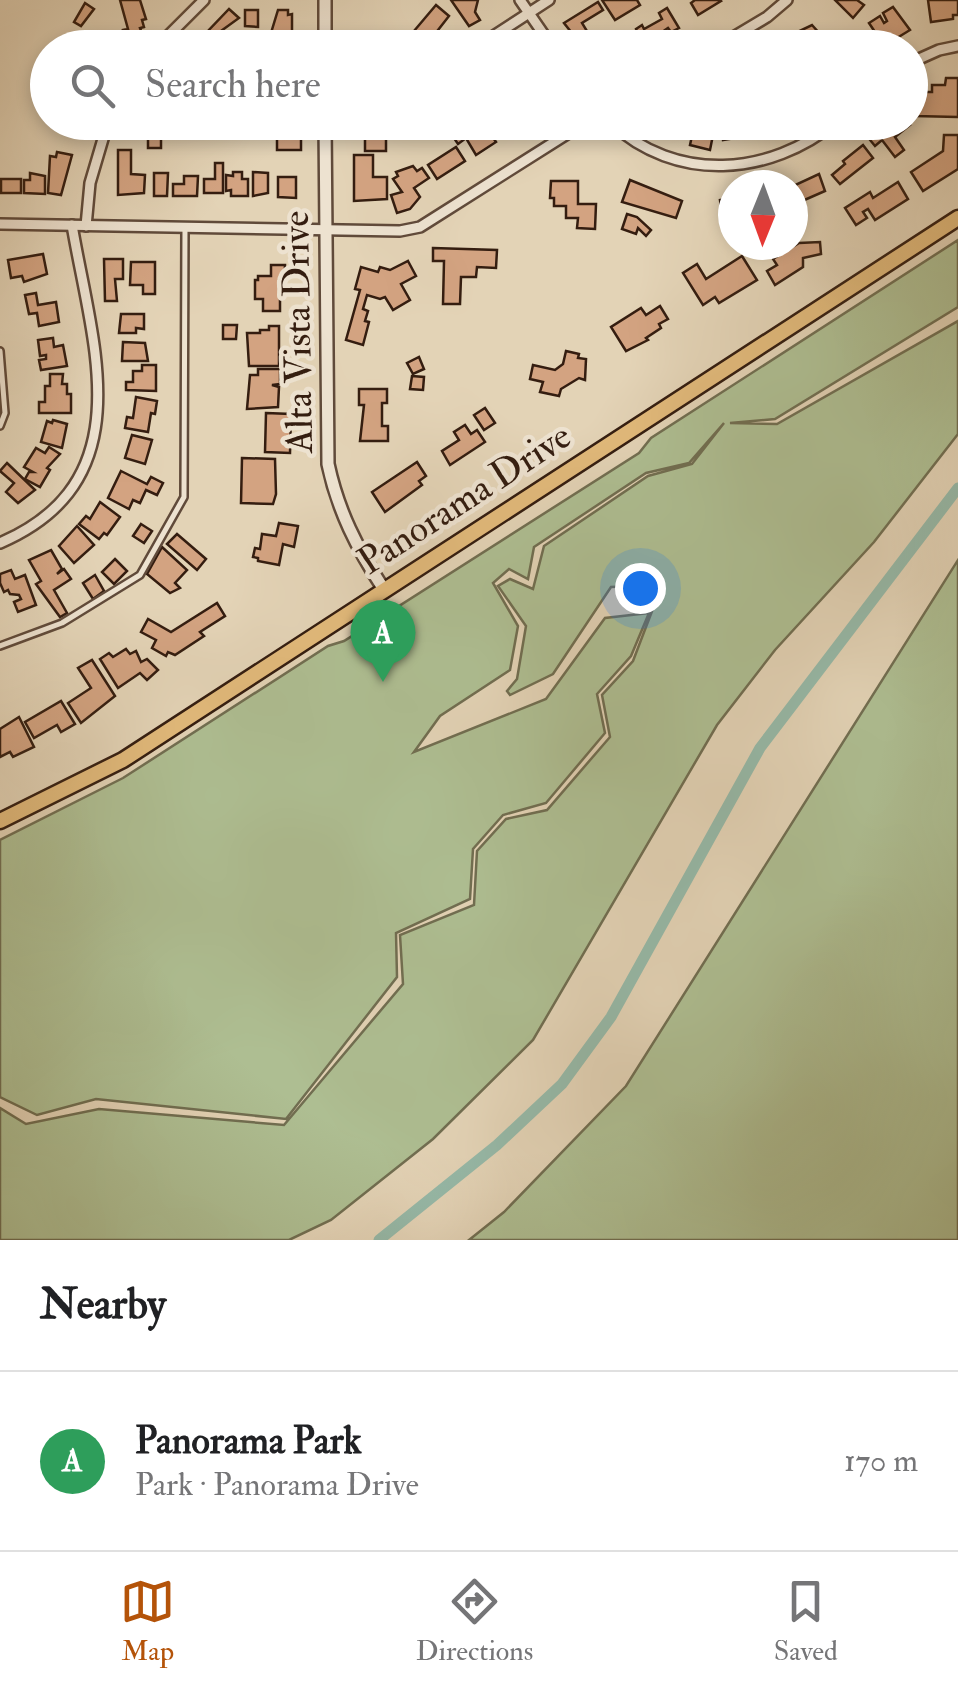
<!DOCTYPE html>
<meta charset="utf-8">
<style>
body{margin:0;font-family:"IM FELL Double Pica",serif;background:#f6f6f6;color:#202124}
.compass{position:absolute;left:718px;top:170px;width:90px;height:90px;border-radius:50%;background:#fff;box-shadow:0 5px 15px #0003;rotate:181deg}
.you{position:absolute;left:640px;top:588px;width:35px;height:35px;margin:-25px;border:8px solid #fff;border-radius:50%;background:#1a73e8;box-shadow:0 0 0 15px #1a73e833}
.badge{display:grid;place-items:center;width:65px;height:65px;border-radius:50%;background:#b45309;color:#fff;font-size:32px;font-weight:700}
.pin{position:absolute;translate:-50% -82px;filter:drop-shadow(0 2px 5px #0008)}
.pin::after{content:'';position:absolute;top:52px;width:35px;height:30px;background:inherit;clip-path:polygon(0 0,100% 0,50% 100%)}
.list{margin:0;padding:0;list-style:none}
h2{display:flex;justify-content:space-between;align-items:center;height:130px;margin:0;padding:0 40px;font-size:42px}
h2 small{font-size:32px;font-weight:400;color:#757577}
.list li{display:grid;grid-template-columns:65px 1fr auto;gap:30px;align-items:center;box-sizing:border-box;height:180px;padding:0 40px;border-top:2px solid #e0e0e0}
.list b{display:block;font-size:38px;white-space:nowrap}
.list p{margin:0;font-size:32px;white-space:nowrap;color:#757577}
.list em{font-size:32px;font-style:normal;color:#757577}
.icon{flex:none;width:55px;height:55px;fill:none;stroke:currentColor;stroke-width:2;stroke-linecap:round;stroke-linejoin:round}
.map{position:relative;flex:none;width:958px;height:1240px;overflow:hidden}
.search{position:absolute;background:#fff;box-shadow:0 5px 15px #0003;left:30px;right:30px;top:30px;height:110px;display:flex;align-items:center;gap:25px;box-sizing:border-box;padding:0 35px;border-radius:55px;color:#757577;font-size:38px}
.sheet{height:310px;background:#fff}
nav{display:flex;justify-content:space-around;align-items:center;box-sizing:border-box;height:140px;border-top:2px solid #e0e0e0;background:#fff;font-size:28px;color:#757577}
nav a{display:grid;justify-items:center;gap:5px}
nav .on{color:#b45309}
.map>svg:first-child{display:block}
.green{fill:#aebe92;stroke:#716e51;stroke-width:2.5}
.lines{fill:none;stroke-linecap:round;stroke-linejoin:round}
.canal{stroke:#96b9a8;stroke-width:11}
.building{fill:#d3a381;stroke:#341d10;stroke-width:2.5}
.service-casing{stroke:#604a3a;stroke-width:10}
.minor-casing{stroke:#604a3a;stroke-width:14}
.tertiary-casing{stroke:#604a3a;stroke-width:16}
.primary-casing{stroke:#341d10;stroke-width:19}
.service{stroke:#ede2d0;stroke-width:5}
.minor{stroke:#ede2d0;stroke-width:9}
.tertiary{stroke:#ede2d0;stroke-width:11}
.primary{stroke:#e2ba7b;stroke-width:14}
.labels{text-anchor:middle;stroke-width:9;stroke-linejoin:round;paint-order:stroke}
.street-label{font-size:38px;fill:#341d10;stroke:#ede2d0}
</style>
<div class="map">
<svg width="958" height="1240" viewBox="0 0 958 1240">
<rect width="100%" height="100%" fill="#e3d3b6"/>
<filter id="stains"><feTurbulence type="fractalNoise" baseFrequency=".002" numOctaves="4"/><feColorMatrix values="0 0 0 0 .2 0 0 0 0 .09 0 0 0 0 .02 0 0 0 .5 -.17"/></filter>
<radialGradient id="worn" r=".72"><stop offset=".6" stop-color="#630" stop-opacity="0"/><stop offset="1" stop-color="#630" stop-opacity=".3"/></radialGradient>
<!-- green -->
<g class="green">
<polygon points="958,240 958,307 775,419 730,423 777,424 958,321 958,434 874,542 775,650 717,725 533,1040 433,1139 331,1220 289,1240 0,1240 0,1108 26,1124 99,1109 284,1125 403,984 400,935 474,905 477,851 506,819 547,810 610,737 602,695 633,661 662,585 611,587 553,674 510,695 507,691 517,679 526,626 498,586 510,579 533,589 544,546 648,476 692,464 724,423 689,463 646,473 534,547 528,579 509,569 493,583 518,626 510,670 440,716 414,752 546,699 605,618 649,613 631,656 597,694 605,733 546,803 503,815 473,849 470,899 396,933 397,977 286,1119 96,1099 37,1115 0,1097 0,840 123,778 328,646 344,641 639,453 651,438"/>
<polygon points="958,560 958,1240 469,1240 504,1212 626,1086"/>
</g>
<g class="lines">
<!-- canal -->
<polyline class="canal" points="379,1240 497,1145 562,1084 611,1017 760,748 958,488"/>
</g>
<!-- building -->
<g class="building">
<polygon points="120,0 140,0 146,19 142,20 144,27 140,28 143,36 126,40 123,30 128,29"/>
<polygon points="451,0 478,0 475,12 480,20 469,26"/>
<polygon points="602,0 637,0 640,5 615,20"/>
<polygon points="695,0 720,0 721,1 698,15 691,3"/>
<polygon points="835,0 857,0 864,5 853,18"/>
<polygon points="928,0 958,0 958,15 953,15 953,19 931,22"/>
<polygon points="598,2 603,10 582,23 593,41 583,47 564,23"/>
<polygon points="85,3 94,9 81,26 74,22"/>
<polygon points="436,5 449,16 435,34 437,36 431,42 432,48 420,48 420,36 414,31"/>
<polygon points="893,7 910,30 892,41 889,36 881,41 869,23 880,16 884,23 887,21 883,13"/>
<polygon points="667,8 679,28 671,32 668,28 655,37 657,41 651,44 653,48 639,48 632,35 637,32 636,29 642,25 644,29 662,19 659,13"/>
<polygon points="229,9 239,18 221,31 226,37 230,33 236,39 228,48 222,48 207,32"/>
<polygon points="245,10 258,10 258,27 245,26"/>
<polygon points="278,10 288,10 288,15 292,14 292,33 271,33"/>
<polygon points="812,25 829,44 825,48 764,48"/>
<polygon points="365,32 393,35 393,45 362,48 365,47"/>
<polygon points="946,78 958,78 958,117 915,116 915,92 932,92 932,85 945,85"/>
<polygon points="465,122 475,122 478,128 484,124 496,142 476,155 466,138 458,144 450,132"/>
<polygon points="655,122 687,122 682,127 686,131 681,136 671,126 667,131 659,131"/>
<polygon points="737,122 764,122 765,133 723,140 721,125"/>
<polygon points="881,122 907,122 910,125 895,137 904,150 895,157 882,140 875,146 866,135"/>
<rect x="384" y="123" width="20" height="11"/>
<polygon points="365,131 381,131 381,138 386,138 386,151 365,151"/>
<polygon points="693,131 713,135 710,150 690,145"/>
<rect x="148" y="134" width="13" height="14"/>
<polygon points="944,135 958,135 958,169 923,191 911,172 943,151"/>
<rect x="277" y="136" width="24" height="14"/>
<polygon points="863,145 873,158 840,184 832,175 845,164 843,161"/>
<polygon points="456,147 465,161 437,179 428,165"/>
<polygon points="118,150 131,150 131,174 145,175 144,193 118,195"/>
<polygon points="57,152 72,155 61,195 48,193 50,156 56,157"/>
<polygon points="354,155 373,155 373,177 387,177 387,199 354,201"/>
<polygon points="215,163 223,163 223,193 204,193 204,179 215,179"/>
<polygon points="413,166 417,171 422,168 429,178 414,188 420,197 410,209 397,213 391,195 402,192 393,179 398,176 396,172"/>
<polygon points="233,172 242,172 242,179 248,179 248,196 231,196 231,190 226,191 226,175 233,176"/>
<polygon points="253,172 268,173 268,193 253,196"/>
<polygon points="30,173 45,176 45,194 24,193 24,180 30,180"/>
<polygon points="154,173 168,173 167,196 154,196"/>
<polygon points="819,174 825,191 793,205 793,186"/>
<polygon points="184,176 198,176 197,196 173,196 173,184 184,184"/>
<polygon points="278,177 296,177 296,198 278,197"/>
<rect x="1" y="179" width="20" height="14"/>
<polygon points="630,180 682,201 676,218 622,202"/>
<polygon points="551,181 578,181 578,204 596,204 595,229 577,228 578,218 566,218 566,206 554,206 554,198 550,198"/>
<polygon points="898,182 908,199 875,220 868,209 863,212 867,218 856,225 845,208 870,192 873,198"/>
<polygon points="733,198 733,215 722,216 720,200"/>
<polygon points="627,214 637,217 651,230 646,236 638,228 636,234 622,229"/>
<polygon points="820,242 821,254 803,258 803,267 775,285 767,271 777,265 773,259 799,243"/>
<polygon points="433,248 497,250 496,268 477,267 476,277 461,277 460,304 443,304 444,261 433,261"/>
<polygon points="43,254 47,274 24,282 22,276 11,278 8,260"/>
<polygon points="742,256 757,280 719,303 715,297 703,305 683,273 697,264 706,279"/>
<polygon points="104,259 123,259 123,279 115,279 117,301 105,301"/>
<polygon points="408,261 416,276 401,284 410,300 393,310 385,297 380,299 367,295 363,309 368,311 365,321 369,322 363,345 346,340 360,290 355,289 361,267 378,272 380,267 390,270"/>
<polygon points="131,262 155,262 155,294 143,294 143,285 130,285"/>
<polygon points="271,265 285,265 284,294 280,294 280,311 263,311 263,299 255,299 255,280 258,280 258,276 271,276"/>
<polygon points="36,293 38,305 56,302 59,322 39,326 37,313 29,314 25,295"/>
<polygon points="660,306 668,319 659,324 661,328 646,338 648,340 626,351 611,327 641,308 646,315"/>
<polygon points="121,314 144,314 144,329 136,328 136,333 119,333"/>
<polygon points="223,325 237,325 236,339 223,339"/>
<polygon points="269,326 279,326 279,366 249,366 247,333 260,333 260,330 269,330"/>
<polygon points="53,338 54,347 63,345 67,366 41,370 39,360 46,359 46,355 40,356 38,340"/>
<polygon points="123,342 145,343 148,361 122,361"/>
<polygon points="566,351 579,354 578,358 586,359 585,380 579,378 561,389 559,396 540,392 543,382 530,379 533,365 555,370 563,364"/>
<polygon points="419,357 424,369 413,374 407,363"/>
<polygon points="142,365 156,365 156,391 126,390 126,382 133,382 133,371 142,371"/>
<polygon points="258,369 280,369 280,384 272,385 279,387 278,407 247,409 250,375 258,375"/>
<polygon points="50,374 63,374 62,384 67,384 67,394 71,394 71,413 39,413 39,402 45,402 45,386 50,386"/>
<polygon points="412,376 424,377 423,390 410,389"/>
<polygon points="359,389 387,389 387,403 382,403 382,426 388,426 388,441 360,441 364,405 359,405"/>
<polygon points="136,397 157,401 155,414 151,413 148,432 125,428 127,417 133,418"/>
<polygon points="485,408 495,423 484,430 474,415"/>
<polygon points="266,413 291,414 290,453 265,452"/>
<polygon points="53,420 67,424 62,448 41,442 47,421 52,423"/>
<polygon points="465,425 471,434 477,430 485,442 450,465 442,451 459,440 454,432"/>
<polygon points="132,435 152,440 145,464 125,458"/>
<polygon points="49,447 60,454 47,468 50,470 40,487 25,479 29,472 33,472 24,467 36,448 45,453"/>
<polygon points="242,458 275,459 276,494 273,504 241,503"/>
<polygon points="417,462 426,476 419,481 422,485 385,512 372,492"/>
<polygon points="7,463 35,490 18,503 6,492 14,483 0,471"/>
<polygon points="121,471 147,484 151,477 163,483 157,495 146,490 140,503 133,500 129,509 108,498"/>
<polygon points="100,502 120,517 107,535 104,533 99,539 79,524 86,516 90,519"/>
<polygon points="279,523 298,526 294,547 283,544 279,565 258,561 258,558 253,557 255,548 260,549 262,534 276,536"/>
<polygon points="141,524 152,531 144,543 133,536"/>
<polygon points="77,526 94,545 74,563 59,546"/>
<polygon points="177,534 206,559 197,570 167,544"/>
<polygon points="162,547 187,570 175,583 180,588 170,593 147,574"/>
<polygon points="51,550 62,569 57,574 64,569 71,579 54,590 67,613 60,617 36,584 41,581 29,560"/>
<polygon points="115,559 127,571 114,584 102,572"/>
<polygon points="11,570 15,579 25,575 36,605 18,612 14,602 21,599 19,595 10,594 8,590 4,592 0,583 0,574"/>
<polygon points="95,575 104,591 93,599 83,583"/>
<polygon points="217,603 225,616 200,632 204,636 175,655 168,652 166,656 152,648 156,640 141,632 148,619 171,632"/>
<polygon points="126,649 130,654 136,651 141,662 147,659 158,670 147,680 140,673 118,688 100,659 109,653 113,657"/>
<polygon points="92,660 115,696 81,723 68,703 91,688 78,668"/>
<polygon points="61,701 75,724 61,732 57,725 34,738 25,722"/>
<polygon points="19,717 34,747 13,757 10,752 0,757 0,729"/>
</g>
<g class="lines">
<defs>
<g id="service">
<polyline points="0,351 5,413 0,426"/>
<polyline points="0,646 62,623 140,575 184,497 185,227"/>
</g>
<g id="minor">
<polyline points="520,0 553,48"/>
<polyline points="156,48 204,0"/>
<polyline points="475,48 549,0"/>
<polyline points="715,48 767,17 787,0"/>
<polyline points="910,63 939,50 958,46"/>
<path d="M610 122C676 184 770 176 836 122"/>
<polyline points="0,224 400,231 420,227 586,122"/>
<polyline points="86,226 90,183 108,122"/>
<path d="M0 543C144 481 92 344 72 225"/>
</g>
<g id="tertiary">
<polyline points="325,0 325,48"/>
<path d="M325 122 328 464C338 511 357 548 383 588"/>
</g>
<polyline id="primary" points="0,821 123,760 958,218"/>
</defs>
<!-- service casing -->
<use href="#service" class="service-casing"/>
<!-- minor casing -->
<use href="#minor" class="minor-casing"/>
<!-- tertiary casing -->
<use href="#tertiary" class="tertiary-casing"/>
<!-- primary casing -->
<use href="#primary" class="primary-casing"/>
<!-- service -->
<use href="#service" class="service"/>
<!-- minor -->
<use href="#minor" class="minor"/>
<!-- tertiary -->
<use href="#tertiary" class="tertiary"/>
<!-- primary -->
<use href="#primary" class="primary"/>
</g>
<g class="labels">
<!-- street labels -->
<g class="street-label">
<text transform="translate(297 332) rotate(-91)" y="13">Alta Vista Drive</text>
<text transform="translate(464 498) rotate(-33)" y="13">Panorama Drive</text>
</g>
</g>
<rect width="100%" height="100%" filter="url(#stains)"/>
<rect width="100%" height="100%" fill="url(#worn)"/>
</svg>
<svg class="compass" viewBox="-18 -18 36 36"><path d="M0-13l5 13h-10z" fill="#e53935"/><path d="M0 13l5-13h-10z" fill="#757577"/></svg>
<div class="you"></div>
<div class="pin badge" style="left:383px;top:682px;background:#2e9e5b">A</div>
<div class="search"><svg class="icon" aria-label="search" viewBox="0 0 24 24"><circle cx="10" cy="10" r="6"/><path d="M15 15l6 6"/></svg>Search here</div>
</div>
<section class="sheet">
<h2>Nearby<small></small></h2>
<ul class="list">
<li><span class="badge" style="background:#2e9e5b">A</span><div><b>Panorama Park</b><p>Park · Panorama Drive</p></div><em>170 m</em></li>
</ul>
</section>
<nav>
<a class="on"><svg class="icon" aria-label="map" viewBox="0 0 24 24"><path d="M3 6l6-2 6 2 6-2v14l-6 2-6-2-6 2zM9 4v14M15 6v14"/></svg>Map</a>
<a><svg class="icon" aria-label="directions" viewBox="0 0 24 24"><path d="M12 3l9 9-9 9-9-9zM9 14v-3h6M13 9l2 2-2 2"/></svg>Directions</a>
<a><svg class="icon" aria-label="saved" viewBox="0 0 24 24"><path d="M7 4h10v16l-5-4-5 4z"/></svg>Saved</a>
</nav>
